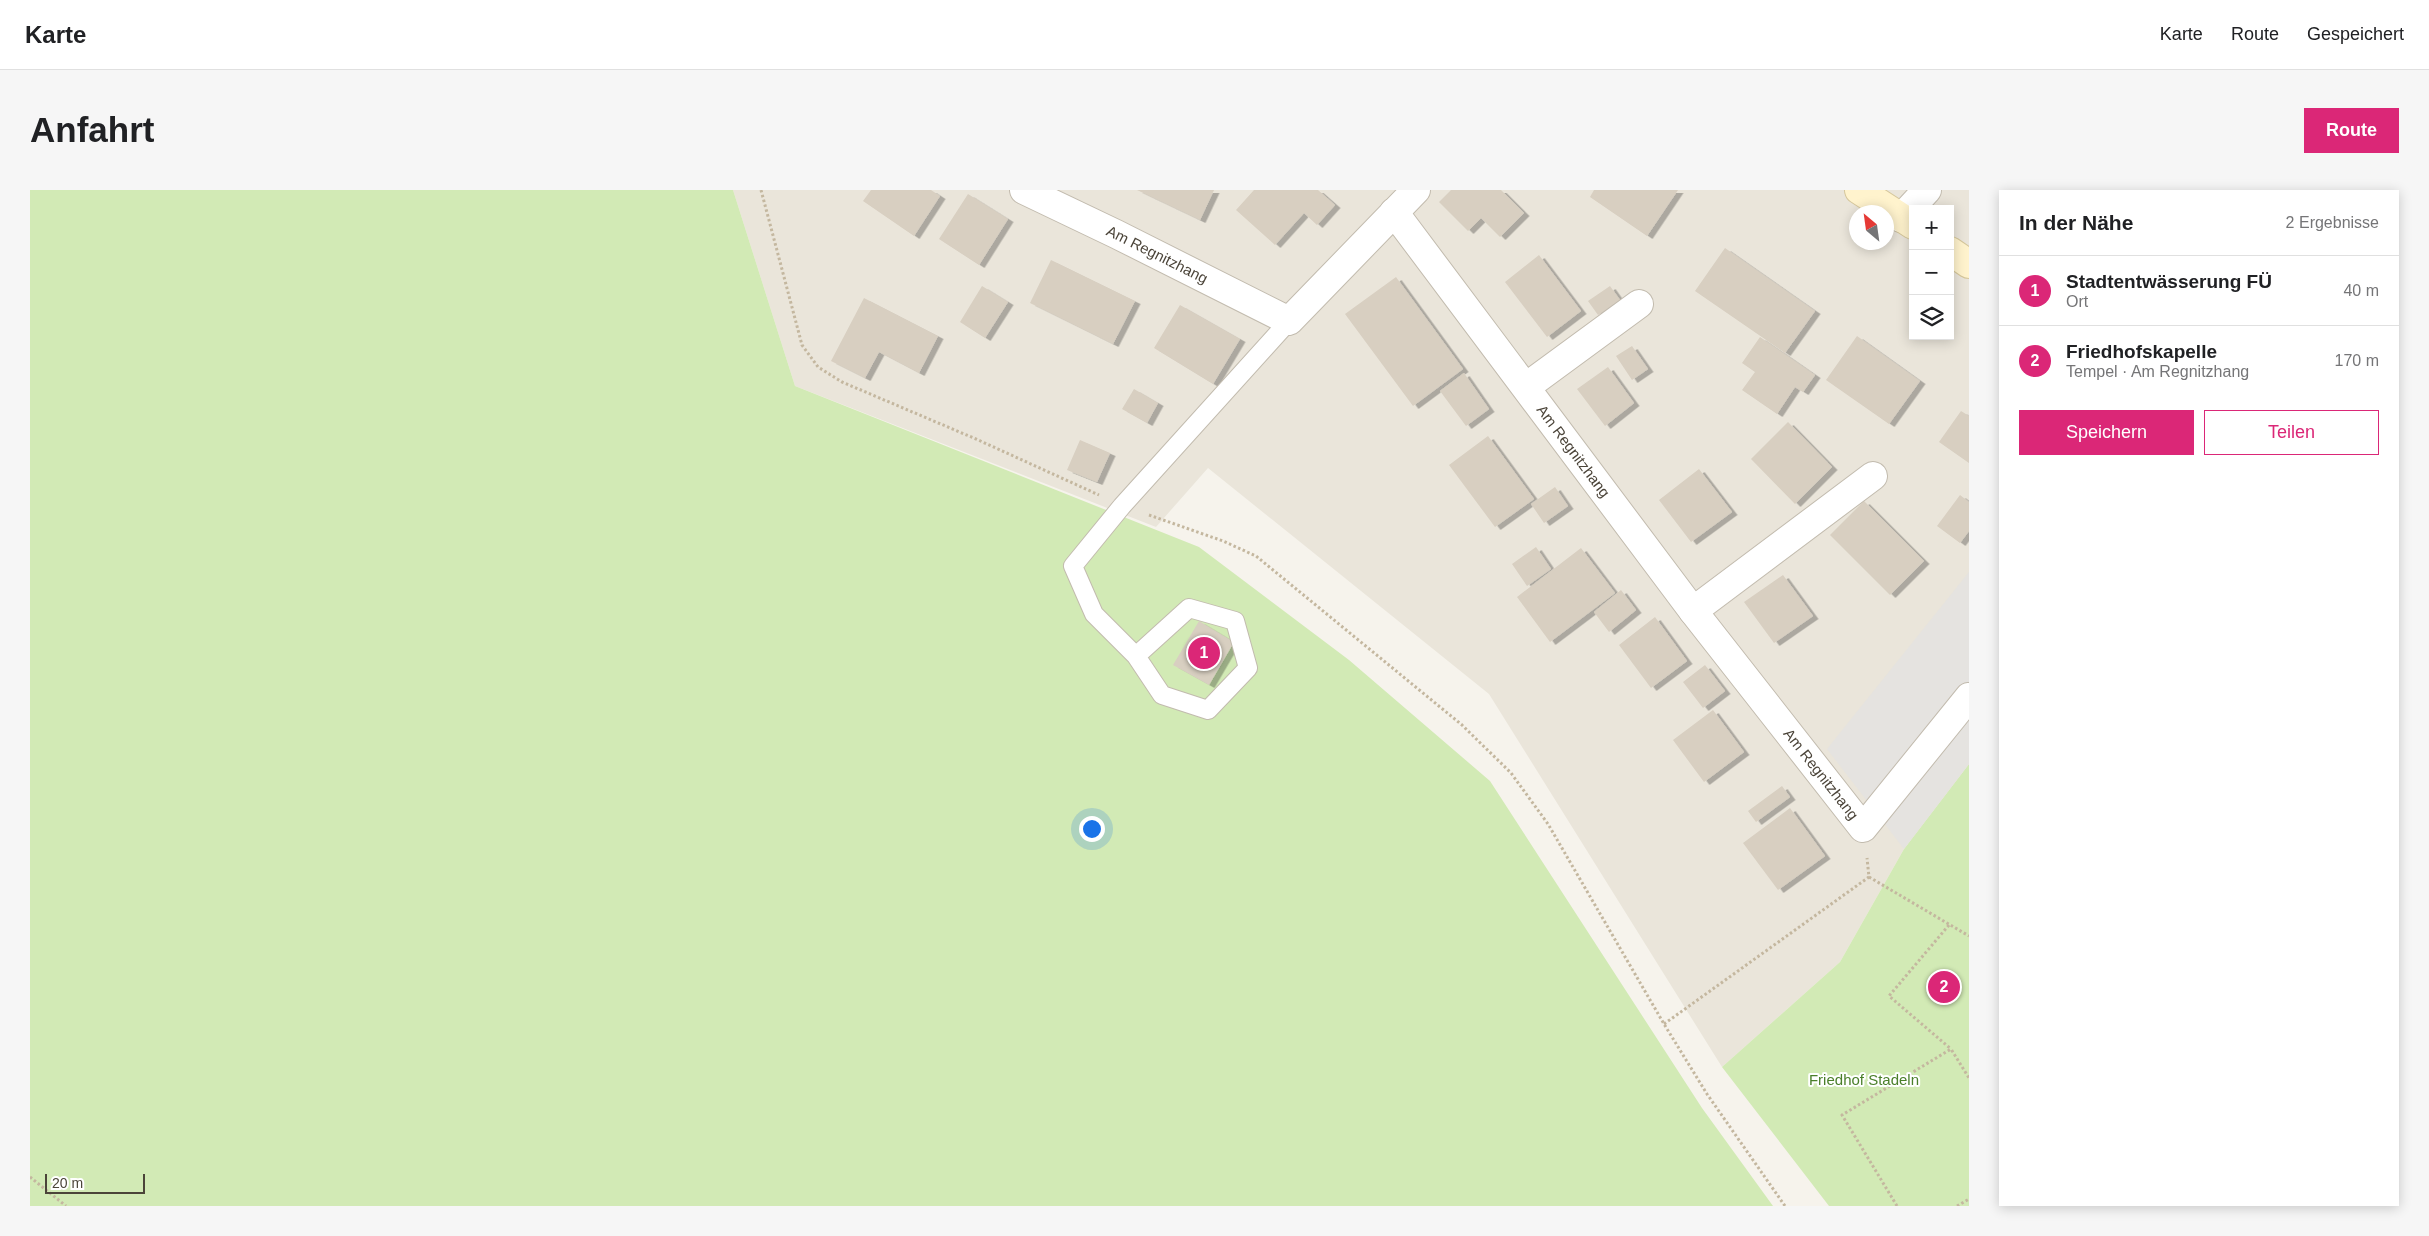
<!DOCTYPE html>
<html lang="de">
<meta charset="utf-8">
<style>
body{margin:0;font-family:Helvetica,sans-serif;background:#f6f6f6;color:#202124}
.controls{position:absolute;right:15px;top:15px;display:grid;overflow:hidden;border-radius:0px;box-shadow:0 2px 12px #0003}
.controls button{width:45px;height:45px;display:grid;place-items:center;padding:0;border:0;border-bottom:1px solid #e0e0e0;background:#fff;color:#202124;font:25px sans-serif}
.compass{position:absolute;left:1819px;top:15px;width:45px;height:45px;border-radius:50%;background:#fff;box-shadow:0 2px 12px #0003;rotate:331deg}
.scale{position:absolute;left:15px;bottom:12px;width:100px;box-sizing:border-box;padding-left:5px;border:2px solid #4b4439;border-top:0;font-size:14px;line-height:18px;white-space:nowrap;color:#4b4439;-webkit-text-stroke:4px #fff;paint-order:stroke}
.you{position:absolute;left:1061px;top:638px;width:18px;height:18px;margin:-12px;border:4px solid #fff;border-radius:50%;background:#1a73e8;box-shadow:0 0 0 8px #1a73e833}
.badge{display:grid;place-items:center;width:32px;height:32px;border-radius:50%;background:#db2777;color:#fff;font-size:16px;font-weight:700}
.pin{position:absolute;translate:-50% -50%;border:2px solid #fff;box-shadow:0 1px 5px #0006}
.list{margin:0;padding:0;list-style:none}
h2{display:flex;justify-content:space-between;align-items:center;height:65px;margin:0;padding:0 20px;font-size:21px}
h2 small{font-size:16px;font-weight:400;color:#757577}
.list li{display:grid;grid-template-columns:32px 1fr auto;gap:15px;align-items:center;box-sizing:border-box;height:70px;padding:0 20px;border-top:1px solid #e0e0e0}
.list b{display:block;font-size:19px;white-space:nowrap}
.list p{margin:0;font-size:16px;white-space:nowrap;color:#757577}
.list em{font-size:16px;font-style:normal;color:#757577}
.actions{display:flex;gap:10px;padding:15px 20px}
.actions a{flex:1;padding:11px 0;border:1px solid #db2777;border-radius:0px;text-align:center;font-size:18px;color:#db2777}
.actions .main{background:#db2777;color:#fff}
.icon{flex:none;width:28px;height:28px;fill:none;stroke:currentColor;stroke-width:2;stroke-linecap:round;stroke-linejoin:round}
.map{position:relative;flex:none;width:1939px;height:1016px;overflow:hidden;border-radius:0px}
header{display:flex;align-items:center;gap:30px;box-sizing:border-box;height:70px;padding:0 25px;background:#fff;border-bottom:1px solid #e0e0e0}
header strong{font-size:24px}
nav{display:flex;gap:28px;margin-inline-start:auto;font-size:18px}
.intro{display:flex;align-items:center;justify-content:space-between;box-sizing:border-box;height:120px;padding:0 30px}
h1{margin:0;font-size:35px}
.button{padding:12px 22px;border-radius:0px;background:#db2777;color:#fff;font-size:18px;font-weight:700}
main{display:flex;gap:30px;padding:0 30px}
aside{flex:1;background:#fff;border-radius:0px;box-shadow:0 2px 12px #0003}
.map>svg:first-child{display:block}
.residential{fill:#eae5da;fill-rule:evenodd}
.green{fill:#d2eab5}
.parking{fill:#e5e3e0}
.building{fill:#d8cfc1;filter:url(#shadow)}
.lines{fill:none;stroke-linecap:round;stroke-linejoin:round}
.lane-casing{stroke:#c2bbae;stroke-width:20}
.street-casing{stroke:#c2bbae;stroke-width:30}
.secondary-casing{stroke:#d6c79b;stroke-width:30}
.path{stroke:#c4b79f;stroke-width:3;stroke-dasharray:2.5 2.5;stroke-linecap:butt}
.lane{stroke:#fff;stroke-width:18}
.street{stroke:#fff;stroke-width:28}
.secondary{stroke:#fff3cd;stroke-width:28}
.labels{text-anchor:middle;stroke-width:4;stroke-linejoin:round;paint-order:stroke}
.street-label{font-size:15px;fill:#4b4439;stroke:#fff}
.park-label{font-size:15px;fill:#4a7f2a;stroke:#fff}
</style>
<header>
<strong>Karte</strong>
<nav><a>Karte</a><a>Route</a><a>Gespeichert</a></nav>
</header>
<div class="intro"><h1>Anfahrt</h1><a class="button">Route</a></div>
<main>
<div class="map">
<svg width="1939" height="1016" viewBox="0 0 1939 1016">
<defs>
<filter id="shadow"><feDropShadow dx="5.5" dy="3" stdDeviation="0" flood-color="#0004"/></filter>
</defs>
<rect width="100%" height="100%" fill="#f6f3ec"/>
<!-- residential -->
<path class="residential" d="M703 0H1939V574L1874 659 1810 772 1692 877 1459 504 1178 278 1126 337 765 196ZM1883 19H1920V146H1883ZM1826 22H1856V52H1826Z"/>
<!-- green -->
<g class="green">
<polygon points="0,0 703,0 765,196 1169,357 1319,470 1460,591 1672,918 1743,1016 0,1016"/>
<polygon points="1939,574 1939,1016 1799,1016 1692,877 1810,772 1874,659"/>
</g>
<!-- parking -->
<polygon class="parking" points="1939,382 1939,574 1874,659 1797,559"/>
<!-- building -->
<g class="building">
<polygon points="841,0 901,0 910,6 884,46 833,11"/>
<polygon points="1107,0 1184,0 1170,30"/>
<polygon points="1224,0 1288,0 1305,15 1287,35 1274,23 1245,55 1206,20"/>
<polygon points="1421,0 1471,0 1494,23 1470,47 1451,28 1438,41 1409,12"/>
<polygon points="1564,0 1648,0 1617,46 1560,7"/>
<polygon points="938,4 978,29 949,75 909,49"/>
<polygon points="1695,58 1785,121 1755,163 1665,101"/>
<polygon points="1509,65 1551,121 1517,147 1475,92"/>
<polygon points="1021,70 1105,111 1083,154 1000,113"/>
<polygon points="1366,87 1433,179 1383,216 1315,124"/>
<polygon points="952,96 978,112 955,148 930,132"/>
<polygon points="1580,96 1590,110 1568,125 1558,111"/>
<polygon points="834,108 908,146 889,183 849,162 835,188 801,171"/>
<polygon points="1150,115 1210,149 1183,194 1124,158"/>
<polygon points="1827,146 1890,191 1859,234 1796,190"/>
<polygon points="1730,147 1785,185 1773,202 1765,197 1747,224 1712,200 1725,182 1712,173"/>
<polygon points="1602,156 1618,179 1602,190 1586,166"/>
<polygon points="1578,177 1604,213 1575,236 1547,199"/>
<polygon points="1434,183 1459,219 1436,236 1410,201"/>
<polygon points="1104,199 1128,213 1117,233 1092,219"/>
<polygon points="1931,221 1939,226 1939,273 1909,252"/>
<polygon points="1758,232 1802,277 1765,314 1721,269"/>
<polygon points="1458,246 1504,309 1465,337 1419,275"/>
<polygon points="1050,250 1080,263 1067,292 1037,280"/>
<polygon points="1669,279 1702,322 1661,352 1629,310"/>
<polygon points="1525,297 1538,316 1514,333 1501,314"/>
<polygon points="1930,305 1939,312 1939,341 1930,353 1907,336"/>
<polygon points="1834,311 1894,371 1860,405 1800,345"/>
<polygon points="1506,357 1521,379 1497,396 1482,374"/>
<polygon points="1551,358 1585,403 1520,452 1487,407"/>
<polygon points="1753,385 1783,426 1744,453 1714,412"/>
<polygon points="1591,400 1606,420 1579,442 1564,422"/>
<polygon points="1625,427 1657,471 1621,498 1589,455"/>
<polygon points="1169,431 1204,452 1179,495 1143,475"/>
<polygon points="1675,475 1695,501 1673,518 1653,492"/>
<polygon points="1683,520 1714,562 1674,592 1643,550"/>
<polygon points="1752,596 1760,607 1726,632 1718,621"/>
<polygon points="1760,618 1795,666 1748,700 1713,653"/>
</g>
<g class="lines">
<defs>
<polyline id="lane" points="1106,466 1159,418 1205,431 1218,478 1178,520 1132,505 1106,466 1064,424 1043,376 1092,316 1259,131"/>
<g id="street">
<path id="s1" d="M994 0 1086 44 1259 131 1386 0"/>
<path id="s2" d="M1364 22 1663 421 1833 638 1939 507"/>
<polyline points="1871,28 1897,0"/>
<polyline points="1496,197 1609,114"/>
<polyline points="1663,421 1843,286"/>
</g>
<g id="secondary">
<polyline points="1829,0 1883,35"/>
<polyline points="1920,61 1939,74"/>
</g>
</defs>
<!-- lane casing -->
<use href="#lane" class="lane-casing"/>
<!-- street casing -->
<use href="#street" class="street-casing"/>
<!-- secondary casing -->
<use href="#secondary" class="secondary-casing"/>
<!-- path -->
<g class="path">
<polyline points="731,0 772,155 788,177 812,192 946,249 1069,305"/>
<polyline points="1119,325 1193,351 1226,366 1432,535 1481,583 1518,634 1634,834 1677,904 1755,1016"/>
<polyline points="1839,687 1939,746"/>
<polyline points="1919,735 1859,806 1921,859"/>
<polyline points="1634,834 1839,687 1837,668"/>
<polyline points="0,987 36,1016"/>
<polyline points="1867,1016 1812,925 1921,859 1939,888"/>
<polyline points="1927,1016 1939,1009"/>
</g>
<!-- lane -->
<use href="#lane" class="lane"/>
<!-- street -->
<use href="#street" class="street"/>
<!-- secondary -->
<use href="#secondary" class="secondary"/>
</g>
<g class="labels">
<!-- street labels -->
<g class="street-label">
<text dy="5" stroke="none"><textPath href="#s1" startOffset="148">Am Regnitzhang</textPath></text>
<text dy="5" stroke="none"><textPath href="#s2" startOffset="299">Am Regnitzhang</textPath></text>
<text dy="5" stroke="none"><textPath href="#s2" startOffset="706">Am Regnitzhang</textPath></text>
</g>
<!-- park labels -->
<g class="park-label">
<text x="1834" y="895">Friedhof Stadeln</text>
</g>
</g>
</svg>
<div class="controls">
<button>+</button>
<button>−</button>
<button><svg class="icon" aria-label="layers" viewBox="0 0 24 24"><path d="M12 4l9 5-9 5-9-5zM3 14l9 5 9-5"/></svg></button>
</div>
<svg class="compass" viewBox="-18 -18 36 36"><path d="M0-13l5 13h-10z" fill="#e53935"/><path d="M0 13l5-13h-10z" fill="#757577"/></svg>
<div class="scale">20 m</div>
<div class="you"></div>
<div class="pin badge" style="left:1174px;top:463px">1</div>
<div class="pin badge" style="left:1914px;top:797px">2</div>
</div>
<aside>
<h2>In der Nähe<small>2 Ergebnisse</small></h2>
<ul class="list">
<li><span class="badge">1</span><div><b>Stadtentwässerung FÜ</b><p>Ort</p></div><em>40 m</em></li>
<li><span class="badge">2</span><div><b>Friedhofskapelle</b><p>Tempel · Am Regnitzhang</p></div><em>170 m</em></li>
</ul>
<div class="actions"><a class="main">Speichern</a><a>Teilen</a></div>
</aside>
</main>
